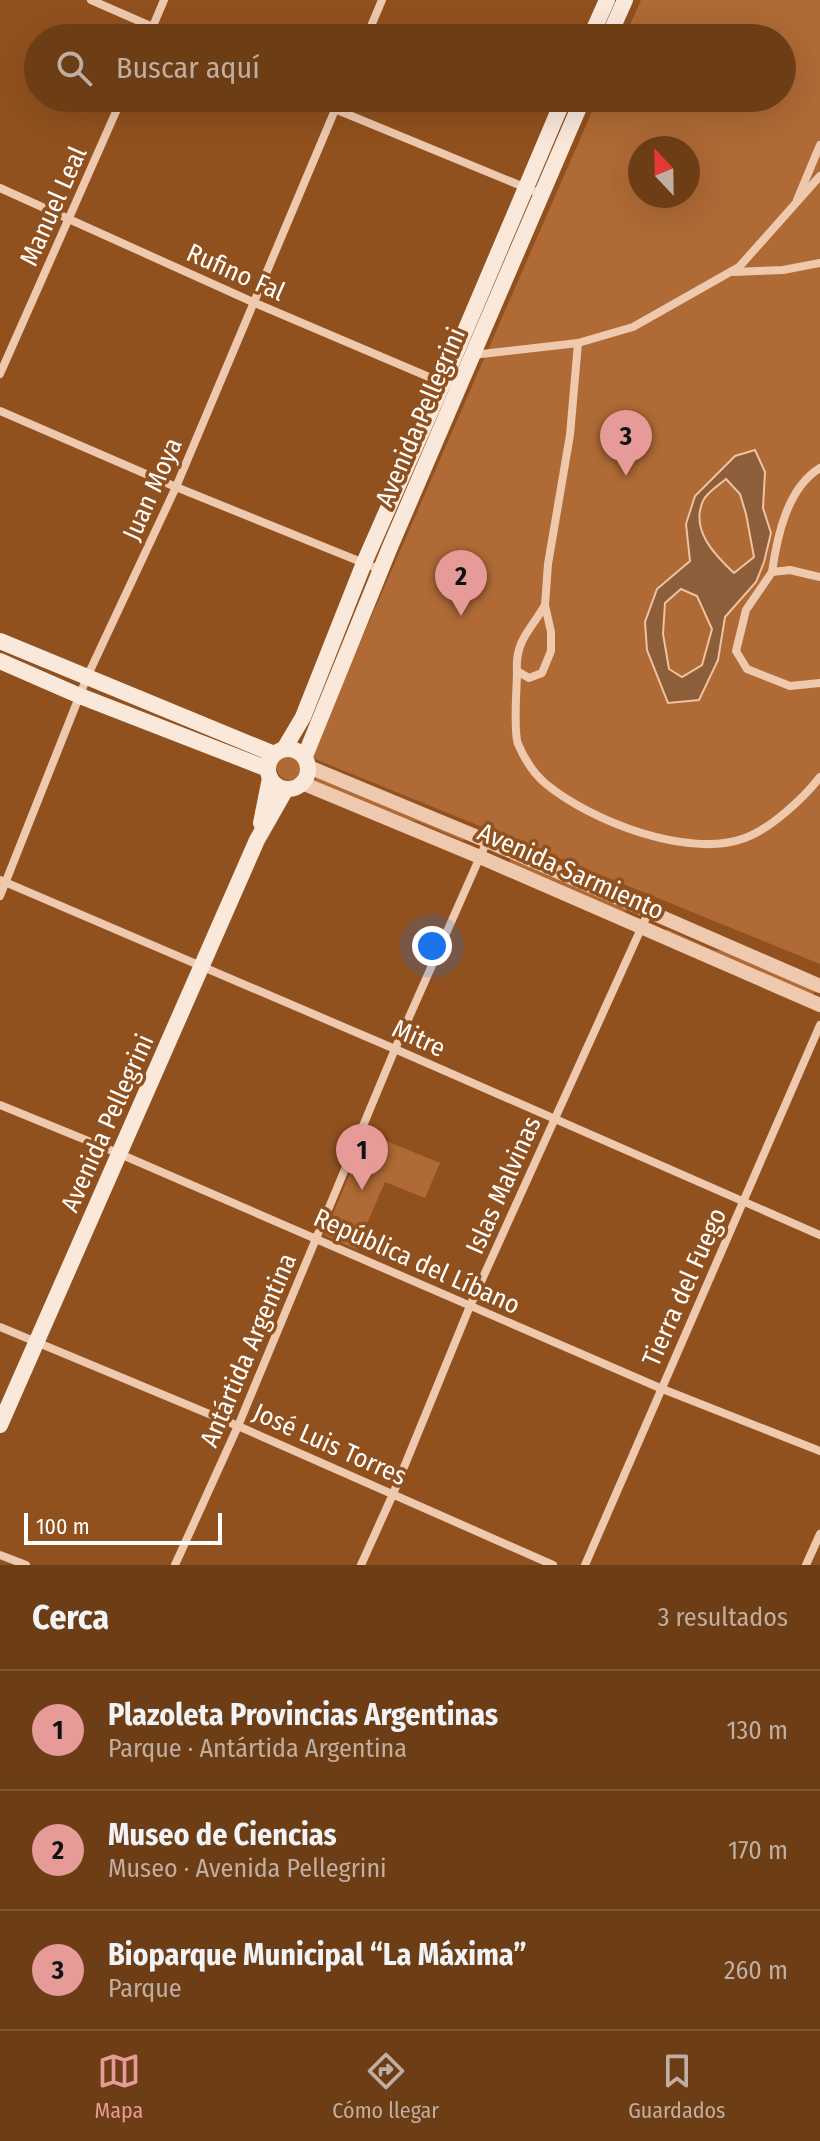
<!DOCTYPE html>
<html lang="es">
<meta charset="utf-8">
<style>
body{margin:0;font-family:"Fira Sans Condensed",sans-serif;background:#72441f;color:#f1f3f6}
.compass{position:absolute;left:628px;top:136px;width:72px;height:72px;border-radius:50%;background:#6d3d16;box-shadow:0 8px 32px #0002;rotate:338deg}
.scale{position:absolute;left:24px;bottom:20px;width:198px;box-sizing:border-box;padding-left:8px;border:4px solid #fff;border-top:0;font-size:22px;line-height:28px;white-space:nowrap;color:#fff;-webkit-text-stroke:6px #91511e;paint-order:stroke}
.you{position:absolute;left:432px;top:946px;width:28px;height:28px;margin:-20px;border:6px solid #fff;border-radius:50%;background:#1a73e8;box-shadow:0 0 0 12px #1a73e833}
.badge{display:grid;place-items:center;width:52px;height:52px;border-radius:50%;background:#e69b98;color:#111;font-size:26px;font-weight:700}
.pin{position:absolute;translate:-50% -66px;filter:drop-shadow(0 2px 4px #0008)}
.pin::after{content:'';position:absolute;top:42px;width:28px;height:24px;background:inherit;clip-path:polygon(0 0,100% 0,50% 100%)}
.list{margin:0;padding:0;list-style:none}
h2{display:flex;justify-content:space-between;align-items:center;height:104px;margin:0;padding:0 32px;font-size:34px}
h2 small{font-size:26px;font-weight:400;color:#bfaea1}
.list li{display:grid;grid-template-columns:52px 1fr auto;gap:24px;align-items:center;box-sizing:border-box;height:120px;padding:0 32px;border-top:2px solid #7f5635}
.list b{display:block;font-size:30px;white-space:nowrap}
.list p{margin:0;font-size:26px;white-space:nowrap;color:#bfaea1}
.list em{font-size:26px;font-style:normal;color:#bfaea1}
.icon{flex:none;width:44px;height:44px;fill:none;stroke:currentColor;stroke-width:2;stroke-linecap:round;stroke-linejoin:round}
.map{position:relative;flex:none;width:820px;height:1565px;overflow:hidden}
.search{position:absolute;background:#6d3d16;box-shadow:0 8px 32px #0002;left:24px;right:24px;top:24px;height:88px;display:flex;align-items:center;gap:20px;box-sizing:border-box;padding:0 28px;border-radius:44px;color:#bfaea1;font-size:30px}
.sheet{height:464px;background:#6d3d16}
nav{display:flex;justify-content:space-around;align-items:center;box-sizing:border-box;height:112px;border-top:2px solid #7f5635;background:#6d3d16;font-size:22px;color:#bfaea1}
nav a{display:grid;justify-items:center;gap:4px}
nav .on{color:#e69b98}
.map>svg:first-child{display:block}
.green{fill:#af6a35;fill-rule:evenodd}
.water{fill:#8c5e39;stroke:#efc2a1;stroke-width:2;fill-rule:evenodd}
.lines{fill:none;stroke-linecap:round;stroke-linejoin:round}
.minor{stroke:#eec9ae;stroke-width:8}
.tertiary{stroke:#eec9ae;stroke-width:14}
.secondary{stroke:#fae9db;stroke-width:16}
.labels{text-anchor:middle;stroke-width:7;stroke-linejoin:round;paint-order:stroke}
.street-label{font-size:26px;fill:#fff;stroke:#91511e}
</style>
<div class="map">
<svg width="820" height="1565" viewBox="0 0 820 1565">
<rect width="100%" height="100%" fill="#91511e"/>
<!-- green -->
<g class="green">
<path d="M641 0H820V964L310 757 598 98H782V38H624ZM640 148H688V196H640Z"/>
<circle cx="289" cy="768" r="12"/>
<polygon points="316,777 464,839 463,841 416,821 402,820 314,783"/>
<polygon points="511,858 627,908 624,914 509,863"/>
<polygon points="667,929 713,950 728,951 815,990 813,995 666,931"/>
<polygon points="367,1133 440,1163 425,1198 385,1182 356,1249 324,1235"/>
</g>
<!-- water -->
<path class="water" d="M755 450 765 472 763 508 771 533 764 562 756 582 725 617 718 660 699 700 668 703 647 650 645 622 657 589 690 561 686 524 695 496 735 456ZM726 479 740 494 746 514 754 557 734 573C715 555 690 530 703 501 706 493 719 485 726 479ZM681 589 697 596 712 629 702 665 682 677 669 669 663 634 665 603Z"/>
<g class="lines">
<!-- minor -->
<g class="minor">
<polyline points="91,0 178,38"/>
<polyline points="148,38 164,0"/>
<polyline points="366,38 382,0"/>
<polyline points="308,98 541,194"/>
<polyline points="0,188 255,303 443,383 459,387"/>
<polyline points="797,200 820,145"/>
<polyline points="734,272 783,270 820,263"/>
<polyline points="473,355 578,343 633,327 739,267 820,176"/>
<polyline points="0,374 122,98"/>
<polyline points="0,411 176,487 381,570"/>
<path d="M772 572C777 537 787 488 820 468"/>
<polyline points="820,577 790,570 772,572 746,610 736,651 747,669 790,686 820,683"/>
<path d="M545 605C531 630 515 640 517 671L529 678 542 673 551 651V632L545 605 548 564 570 435 578 343"/>
<path d="M517 671C517 688 513 730 518 744 524 758 534 774 546 784 591 821 688 859 745 838 770 829 804 798 820 777"/>
<polyline points="0,880 395,1049 820,1235"/>
<polyline points="0,896 87,677 176,487 340,98"/>
<polyline points="0,1105 120,1154 660,1388 820,1451"/>
<polyline points="0,1327 238,1426 553,1565"/>
<polyline points="0,1555 26,1565"/>
<polyline points="175,1565 238,1426 395,1049 487,841"/>
<polyline points="361,1565 393,1494 470,1306 649,911"/>
<polyline points="585,1565 820,1025"/>
<polyline points="806,1565 820,1534"/>
</g>
<!-- tertiary -->
<g class="tertiary">
<polyline points="309,767 487,841 820,986"/>
<polyline points="302,783 480,857 820,1005"/>
</g>
<!-- secondary -->
<g class="secondary">
<polyline points="590,38 607,0"/>
<polyline points="608,38 625,0"/>
<polyline points="0,641 274,754"/>
<polyline points="0,661 80,696 268,769"/>
<circle cx="288" cy="769" r="20"/>
<polyline points="284,749 303,717 364,563 443,383 564,98"/>
<polyline points="305,756 390,547 583,98"/>
<polyline points="261,823 270,778"/>
<polyline points="0,1425 257,840 286,789"/>
</g>
</g>
<g class="labels">
<!-- street labels -->
<g class="street-label">
<text transform="translate(53 206) rotate(-66)" y="9">Manuel Leal</text>
<text transform="translate(236 272) rotate(24)" y="9">Rufino Fal</text>
<text transform="translate(420 417) rotate(-67)" y="9">Avenida Pellegrini</text>
<text transform="translate(152 489) rotate(-66)" y="9">Juan Moya</text>
<text transform="translate(571 871) rotate(24)" y="9">Avenida Sarmiento</text>
<text transform="translate(419 1038) rotate(24)" y="9">Mitre</text>
<text transform="translate(107 1123) rotate(-66)" y="9">Avenida Pellegrini</text>
<text transform="translate(503 1185) rotate(-66)" y="9">Islas Malvinas</text>
<text transform="translate(417 1261) rotate(24)" y="9">República del Líbano</text>
<text transform="translate(684 1287) rotate(-66)" y="9">Tierra del Fuego</text>
<text transform="translate(248 1350) rotate(-67)" y="9">Antártida Argentina</text>
<text transform="translate(330 1444) rotate(24)" y="9">José Luis Torres</text>
</g>
</g>
</svg>
<svg class="compass" viewBox="-18 -18 36 36"><path d="M0-13l5 13h-10z" fill="#e53935"/><path d="M0 13l5-13h-10z" fill="#bfaea1"/></svg>
<div class="scale">100 m</div>
<div class="you"></div>
<div class="pin badge" style="left:362px;top:1190px">1</div>
<div class="pin badge" style="left:461px;top:616px">2</div>
<div class="pin badge" style="left:626px;top:476px">3</div>
<div class="search"><svg class="icon" aria-label="search" viewBox="0 0 24 24"><circle cx="10" cy="10" r="6"/><path d="M15 15l6 6"/></svg>Buscar aquí</div>
</div>
<section class="sheet">
<h2>Cerca<small>3 resultados</small></h2>
<ul class="list">
<li><span class="badge">1</span><div><b>Plazoleta Provincias Argentinas</b><p>Parque · Antártida Argentina</p></div><em>130 m</em></li>
<li><span class="badge">2</span><div><b>Museo de Ciencias</b><p>Museo · Avenida Pellegrini</p></div><em>170 m</em></li>
<li><span class="badge">3</span><div><b>Bioparque Municipal “La Máxima”</b><p>Parque</p></div><em>260 m</em></li>
</ul>
</section>
<nav>
<a class="on"><svg class="icon" aria-label="map" viewBox="0 0 24 24"><path d="M3 6l6-2 6 2 6-2v14l-6 2-6-2-6 2zM9 4v14M15 6v14"/></svg>Mapa</a>
<a><svg class="icon" aria-label="directions" viewBox="0 0 24 24"><path d="M12 3l9 9-9 9-9-9zM9 14v-3h6M13 9l2 2-2 2"/></svg>Cómo llegar</a>
<a><svg class="icon" aria-label="saved" viewBox="0 0 24 24"><path d="M7 4h10v16l-5-4-5 4z"/></svg>Guardados</a>
</nav>
